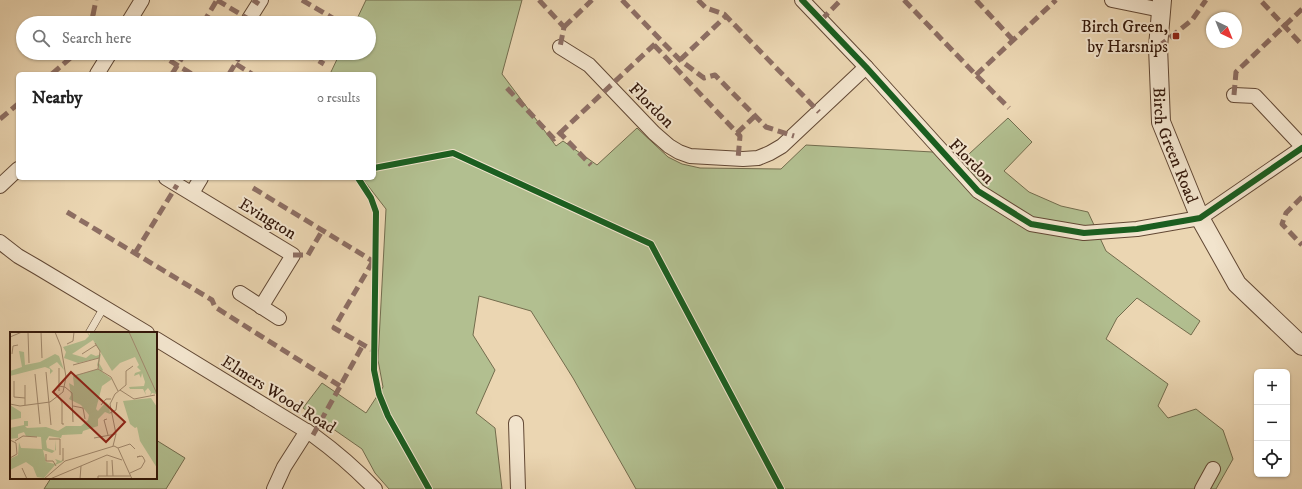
<!DOCTYPE html>
<meta charset="utf-8">
<style>
body{margin:0;font-family:"IM FELL DW Pica",serif;background:#f6f6f6;color:#222}
.controls{position:absolute;right:12px;bottom:12px;display:grid;overflow:hidden;border-radius:6px;box-shadow:0 1px 3px #0004}
.controls button{width:36px;height:36px;display:grid;place-items:center;padding:0;border:0;border-bottom:1px solid #e0e0e0;background:#fff;color:#222;font:20px sans-serif}
.compass{position:absolute;left:1206px;top:12px;width:36px;height:36px;border-radius:50%;background:#fff;box-shadow:0 1px 3px #0004;rotate:137deg}
.list{margin:0;padding:0;list-style:none}
h2{display:flex;justify-content:space-between;align-items:center;height:52px;margin:0;padding:0 16px;font-size:17px}
h2 small{font-size:13px;font-weight:400;color:#767676}
.icon{flex:none;width:22px;height:22px;fill:none;stroke:currentColor;stroke-width:2;stroke-linecap:round;stroke-linejoin:round}
.map{position:relative;flex:none;width:1302px;height:489px;overflow:hidden}
.search{position:absolute;background:#fff;box-shadow:0 1px 3px #0004;left:16px;top:16px;width:360px;height:44px;display:flex;align-items:center;gap:10px;box-sizing:border-box;padding:0 14px;border-radius:22px;color:#767676;font-size:15px}
.panel{position:absolute;background:#fff;box-shadow:0 1px 3px #0004;left:16px;top:72px;width:360px;height:108px;border-radius:6px}
.map>svg:first-child{display:block}
.green{fill:#b2bf90;stroke:#736c4d}
.lines{fill:none;stroke-linecap:round;stroke-linejoin:round}
.service-casing{stroke:#624834;stroke-width:8}
.minor-casing{stroke:#624834;stroke-width:16}
.tertiary-casing{stroke:#624834;stroke-width:20}
.service{stroke:#f2e4cd;stroke-width:7}
.minor{stroke:#f2e4cd;stroke-width:14}
.tertiary{stroke:#f2e4cd;stroke-width:18}
.quiet{stroke:#8d6e63;stroke-width:5;stroke-dasharray:10 5;stroke-linecap:butt}
.cycleway-casing{stroke:#f2e4cd;stroke-width:8}
.cycleway{stroke:#1b5e20;stroke-width:6}
.poi-dot{fill:#8f2418;stroke:#f2e4cd;stroke-width:1.5}
.labels{text-anchor:middle;stroke-width:4;stroke-linejoin:round;paint-order:stroke}
.poi-label{font-size:17px;fill:#34180a;stroke:#f2e4cd;text-anchor:end}
.street-label{font-size:17px;fill:#34180a;stroke:#f2e4cd}
.inset-road{fill:none;stroke:#a28a6f;stroke-width:1}
.view{fill:#8f2418;fill-opacity:0.15;stroke:#8f2418;stroke-width:2}
.inset-edge{fill:none;stroke:#34180a;stroke-width:2}
</style>
<div class="map">
<svg width="1302" height="489" viewBox="0 0 1302 489">
<rect width="100%" height="100%" fill="#ebd6b2"/>
<filter id="stains"><feTurbulence type="fractalNoise" baseFrequency=".005" numOctaves="4"/><feColorMatrix values="0 0 0 0 .2 0 0 0 0 .09 0 0 0 0 .02 0 0 0 .5 -.17"/></filter>
<radialGradient id="worn" r=".72"><stop offset=".6" stop-color="#630" stop-opacity="0"/><stop offset="1" stop-color="#630" stop-opacity=".3"/></radialGradient>
<!-- green -->
<g class="green">
<polygon points="366,0 522,0 502,74 556,146 563,141 597,165 637,128 668,157 682,164 700,168 781,169 806,145 969,154 1008,118 1032,142 1004,171 1029,192 1061,206 1088,212 1106,251 1200,321 1191,335 1137,298 1117,318 1106,339 1168,384 1158,406 1168,418 1196,409 1223,430 1233,459 1216,489 636,489 573,378 531,311 479,296 473,335 495,370 476,413 495,428 502,489 389,489 375,473 362,449 303,408 322,383 366,413 383,387 378,360 386,209 362,178 374,178 374,74 330,74 340,53 369,53 369,23 355,23"/>
<polygon points="156,440 185,458 166,489 44,489 51,478 156,478"/>
</g>
<g class="lines">
<defs>
<polyline id="service" points="89,333 104,307"/>
<g id="minor">
<polyline points="802,0 866,67 978,191 1031,224 1084,233 1137,229 1200,218 1302,148"/>
<polyline points="1112,0 1161,10"/>
<polyline points="249,19 261,0"/>
<polyline points="128,23 142,0"/>
<polyline points="560,47 589,65 654,133 669,146 679,152 690,156 743,159 758,158 770,153 782,146 866,67"/>
<polyline points="97,74 110,53"/>
<polyline points="1234,95 1255,96 1302,146"/>
<polyline points="166,178 293,255 261,307"/>
<polyline points="0,186 18,169"/>
<polyline points="192,193 201,178"/>
<polyline points="0,242 18,256 37,267 147,333"/>
<polyline points="240,293 279,318"/>
<path d="M156 339 313 435C335 451 356 469 375 489"/>
<polyline points="516,423 518,489"/>
<polyline points="274,489 284,467 307,431"/>
<polyline points="1202,489 1213,469"/>
</g>
<g id="tertiary">
<path id="s1" d="M1162 0 1158 47 1161 122 1200 218 1237 284 1302 346"/>
</g>
</defs>
<!-- service casing -->
<use href="#service" class="service-casing"/>
<!-- minor casing -->
<use href="#minor" class="minor-casing"/>
<!-- tertiary casing -->
<use href="#tertiary" class="tertiary-casing"/>
<!-- service -->
<use href="#service" class="service"/>
<!-- minor -->
<use href="#minor" class="minor"/>
<!-- tertiary -->
<use href="#tertiary" class="tertiary"/>
<!-- quiet -->
<g class="quiet">
<polyline points="217,0 255,23"/>
<polyline points="253,0 259,4"/>
<polyline points="302,0 341,23"/>
<polyline points="539,0 564,27 560,47"/>
<polyline points="622,0 680,60 704,78 715,75 766,127 794,136"/>
<polyline points="698,0 706,8 724,14 819,112"/>
<polyline points="904,0 976,75 1009,108"/>
<polyline points="976,0 1013,40"/>
<polyline points="1262,2 1302,45"/>
<polyline points="93,15 96,0"/>
<polyline points="821,20 841,0"/>
<polyline points="91,23 93,15 107,23"/>
<polyline points="203,23 217,0"/>
<polyline points="564,27 592,0"/>
<polyline points="654,45 740,136 738,159"/>
<polyline points="1158,47 1192,20 1206,0"/>
<polyline points="157,53 192,74"/>
<polyline points="306,53 324,64"/>
<polyline points="680,60 726,16"/>
<polyline points="236,64 252,74"/>
<polyline points="52,74 76,53"/>
<polyline points="172,74 185,53"/>
<polyline points="229,74 242,53"/>
<polyline points="976,75 1056,0"/>
<polyline points="507,88 554,139 560,133 591,165"/>
<polyline points="1234,95 1236,72 1302,9"/>
<polyline points="0,119 18,104"/>
<polyline points="560,133 657,42"/>
<polyline points="737,133 755,116"/>
<polyline points="253,188 376,263"/>
<polyline points="1302,197 1286,213 1282,224 1302,245"/>
<polyline points="67,212 212,300 215,307 340,386"/>
<polyline points="135,253 177,185"/>
<polyline points="293,255 308,255 322,231"/>
<polyline points="373,261 334,328 374,351"/>
<polyline points="313,435 363,345"/>
</g>
<defs>
<g id="cycleway">
<polyline points="802,0 866,67 978,191 1031,224 1084,233 1137,229 1200,218 1302,148"/>
<polyline points="374,168 453,153 651,244 781,489"/>
<polyline points="358,178 371,198 376,212 374,370 379,394 388,416 429,489"/>
</g>
</defs>
<!-- cycleway casing -->
<use href="#cycleway" class="cycleway-casing"/>
<!-- cycleway -->
<use href="#cycleway" class="cycleway"/>
</g>
<!-- markers -->
<rect class="poi-dot" x="1172" y="32" width="8" height="8" rx="2"/>
<g class="labels">
<!-- poi labels -->
<g class="poi-label">
<text x="1168" y="32">Birch Green,<tspan x="1168" dy="20">by Harsnips</tspan></text>
</g>
<!-- street labels -->
<g class="street-label">
<text transform="translate(652 105) rotate(45)" y="6">Flordon</text>
<text dy="6" stroke="none"><textPath href="#s1" startOffset="148">Birch Green Road</textPath></text>
<text transform="translate(972 161) rotate(45)" y="6">Flordon</text>
<text transform="translate(268 218) rotate(31)" y="6">Evington</text>
<text transform="translate(279 394) rotate(32)" y="6">Elmers Wood Road</text>
</g>
</g>
<!-- overview -->
<g transform="translate(10 332)">
<rect width="147" height="147" fill="#ebd6b2"/>
<path d="M77 0 80 3V0H147L146 62 142 61 140 64 141 60 138 56 135 59 136 63 133 57H120L119 55 134 54 135 50 132 41 131 46 129 42 124 44 125 41 131 39 127 35 129 33 125 25 110 31 102 39 83 8 62 22 76 26 81 22 86 24 91 22 89 31 93 38 91 40 87 33 89 26 68 31 54 26 56 20 53 15 75 8 79 4ZM9 19 14 20 15 33 30 30 45 22 49 24 54 38 47 30 39 35 43 39 40 42V37L35 35 0 44V39L12 35ZM88 37 102 47 92 54 86 77 88 79 96 70 99 73 100 82 95 80 88 87V94L73 99 72 102 52 103 51 106 39 104 36 109 37 116 45 119 46 108V118L42 121 33 118 36 130 45 132 47 130 45 127 51 129 54 126 52 130 45 133 34 146 27 145 23 135 16 130 0 138V127L8 123 9 110 11 116 32 117 31 105 16 104 14 100 8 102V106L0 107V96L14 93V89H18V94H15L17 96 36 95 48 99 56 94H71L78 88 79 83 71 73 59 67 61 63 59 51 64 54 63 44ZM141 66 147 75V136L130 109 127 95 125 96 120 92 113 69ZM0 73 11 80V86L0 88Z" fill="#b2bf90"/>
<path class="inset-road" d="M18 0 19 31M31 0 32 26M119 0 147 62M0 5 12 0M85 11 90 19 88 37 101 45 108 59M57 12 63 9 64 0M2 22 3 14 8 13M72 22 86 13M63 33 89 26M49 36V59M36 40 41 93M25 42 30 92M64 44 88 37M4 49V65L15 66M48 54 55 55 62 61 63 90M110 58 124 67 145 63M49 65 52 71V92H54M0 72 10 74 40 70 53 60 56 45 51 15 45 0M15 73V53M91 73 96 67H101M63 74 73 76 75 87M100 81 106 78 107 70M97 87 94 88 98 103M84 106 106 102M39 107H50V123M0 108 6 111 7 122 0 126M5 109 13 104 27 105M103 114 106 102 100 72 105 62 116 53V39L123 34M108 116 120 112 125 117M36 122V129H43L46 134M102 128 103 144M53 129V116M12 136 17 147M120 141 131 136 135 129 133 125 132 124 127 125 130 124M97 144V129M34 147 55 129 104 114 108 116 122 147M40 147 97 123 112 128M70 147 71 134M88 147V144H120"/>
<path class="view" d="M61 40 115 90 96 110 43 60Z"/>
<rect width="147" height="147" class="inset-edge"/>
</g>
<rect width="100%" height="100%" filter="url(#stains)"/>
<rect width="100%" height="100%" fill="url(#worn)"/>
</svg>
<div class="controls">
<button>+</button>
<button>−</button>
<button><svg class="icon" aria-label="locate" viewBox="0 0 24 24"><circle cx="12" cy="12" r="6"/><path d="M12 2v4M12 18v4M2 12h4M18 12h4"/></svg></button>
</div>
<svg class="compass" viewBox="-18 -18 36 36"><path d="M0-13l5 13h-10z" fill="#e53935"/><path d="M0 13l5-13h-10z" fill="#767676"/></svg>
<div class="search"><svg class="icon" aria-label="search" viewBox="0 0 24 24"><circle cx="10" cy="10" r="6"/><path d="M15 15l6 6"/></svg>Search here</div>
<section class="panel">
<h2>Nearby<small>0 results</small></h2>
<ul class="list">
</ul>
</section>
</div>
